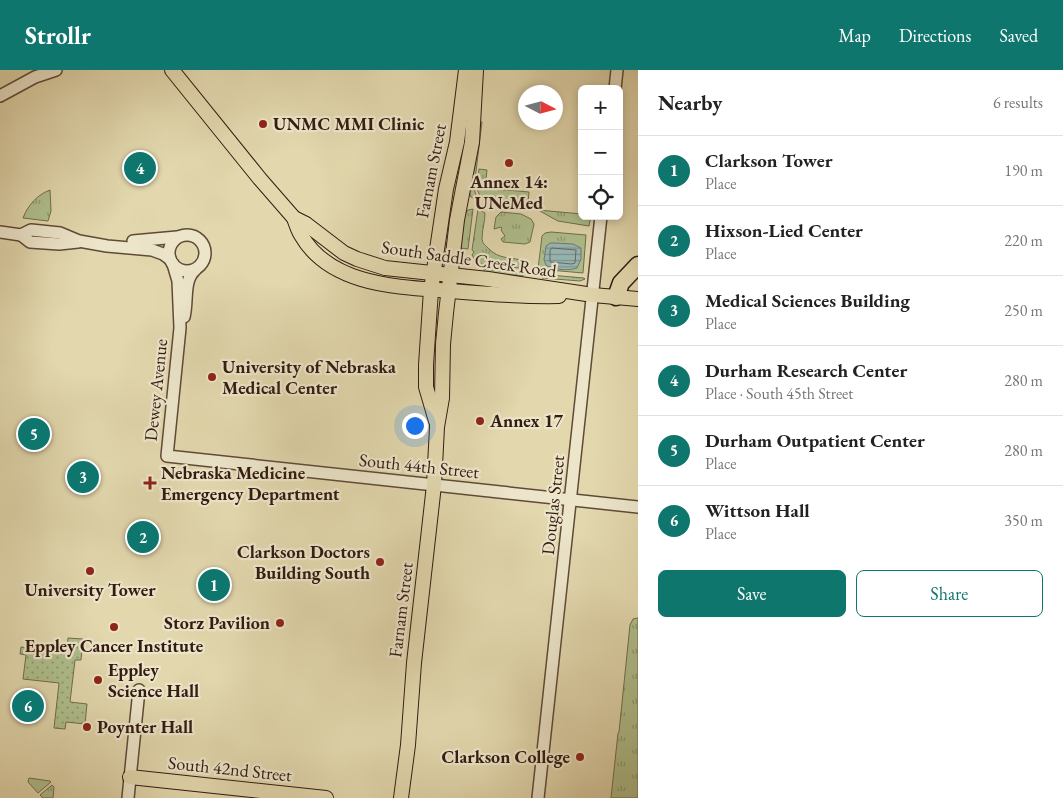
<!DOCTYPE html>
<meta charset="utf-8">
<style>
body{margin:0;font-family:"EB Garamond",serif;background:#f6f6f6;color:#222}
.controls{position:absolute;right:15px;top:15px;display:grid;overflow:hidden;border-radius:8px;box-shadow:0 2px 8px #0003}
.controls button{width:45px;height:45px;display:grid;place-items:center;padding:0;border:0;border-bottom:1px solid #e0e0e0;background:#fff;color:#222;font:25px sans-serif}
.compass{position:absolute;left:518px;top:15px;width:45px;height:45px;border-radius:50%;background:#fff;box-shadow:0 2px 8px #0003;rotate:96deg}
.you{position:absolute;left:414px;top:355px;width:18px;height:18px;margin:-12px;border:4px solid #fff;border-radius:50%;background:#1a73e8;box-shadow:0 0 0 8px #1a73e833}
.badge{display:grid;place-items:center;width:32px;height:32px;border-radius:50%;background:#0f766e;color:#fff;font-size:16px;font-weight:700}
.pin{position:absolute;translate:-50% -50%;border:2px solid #fff;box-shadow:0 1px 5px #0006}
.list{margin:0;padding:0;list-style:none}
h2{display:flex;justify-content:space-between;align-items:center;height:65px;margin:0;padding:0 20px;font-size:21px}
h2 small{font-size:16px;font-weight:400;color:#767676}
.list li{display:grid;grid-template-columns:32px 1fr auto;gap:15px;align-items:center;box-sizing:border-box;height:70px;padding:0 20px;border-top:1px solid #e0e0e0}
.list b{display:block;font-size:19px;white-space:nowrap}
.list p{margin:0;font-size:16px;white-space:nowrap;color:#767676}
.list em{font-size:16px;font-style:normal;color:#767676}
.actions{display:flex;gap:10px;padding:15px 20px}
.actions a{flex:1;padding:11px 0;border:1px solid #0f766e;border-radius:8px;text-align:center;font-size:18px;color:#0f766e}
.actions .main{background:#0f766e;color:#fff}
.icon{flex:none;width:28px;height:28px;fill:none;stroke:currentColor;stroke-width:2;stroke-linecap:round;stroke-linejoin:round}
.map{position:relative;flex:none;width:638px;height:728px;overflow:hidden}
header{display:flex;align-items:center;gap:30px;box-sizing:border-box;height:70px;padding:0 25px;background:#0f766e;color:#fff}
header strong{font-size:24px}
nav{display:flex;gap:28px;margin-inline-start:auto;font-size:18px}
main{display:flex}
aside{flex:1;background:#fff}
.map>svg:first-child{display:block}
.grass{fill:url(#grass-tufts);stroke:#716d4f}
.garden{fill:url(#garden-dots);stroke:#716d4f}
.water{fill:url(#water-rules);stroke:#707973}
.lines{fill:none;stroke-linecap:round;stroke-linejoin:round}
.shore{stroke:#666962;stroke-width:1}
.minor-casing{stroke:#5f4a38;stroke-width:14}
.major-casing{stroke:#331b11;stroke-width:16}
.highway-casing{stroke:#331b11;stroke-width:19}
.minor{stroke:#ece5ca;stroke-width:11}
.major{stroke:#e2d7ad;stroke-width:14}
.highway{stroke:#e2d7ad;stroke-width:16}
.poi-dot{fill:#8f2418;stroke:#ece5ca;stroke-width:2}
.labels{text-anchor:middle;stroke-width:4.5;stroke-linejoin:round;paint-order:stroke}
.poi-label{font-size:18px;font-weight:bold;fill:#331b11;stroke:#ece5ca;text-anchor:start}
.street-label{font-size:18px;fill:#331b11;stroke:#ece5ca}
</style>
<header>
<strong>Strollr</strong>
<nav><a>Map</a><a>Directions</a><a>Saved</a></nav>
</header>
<main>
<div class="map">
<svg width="638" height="728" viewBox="0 0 638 728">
<defs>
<pattern id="grass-tufts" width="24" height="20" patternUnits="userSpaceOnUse" patternTransform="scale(1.25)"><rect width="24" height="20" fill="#afbf8d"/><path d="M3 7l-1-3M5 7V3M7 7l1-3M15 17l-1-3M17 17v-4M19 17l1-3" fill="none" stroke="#8f9a72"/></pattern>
<pattern id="garden-dots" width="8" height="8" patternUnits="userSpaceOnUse" patternTransform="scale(1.25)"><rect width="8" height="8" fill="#afbf8d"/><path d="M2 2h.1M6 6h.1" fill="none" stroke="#8f9a72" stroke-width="1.8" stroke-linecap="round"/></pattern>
<pattern id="water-rules" width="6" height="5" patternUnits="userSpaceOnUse" patternTransform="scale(1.25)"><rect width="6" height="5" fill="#98b7b4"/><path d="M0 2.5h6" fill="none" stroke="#7d9491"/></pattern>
</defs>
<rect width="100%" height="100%" fill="#e2d7ad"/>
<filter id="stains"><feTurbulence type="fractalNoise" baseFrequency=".004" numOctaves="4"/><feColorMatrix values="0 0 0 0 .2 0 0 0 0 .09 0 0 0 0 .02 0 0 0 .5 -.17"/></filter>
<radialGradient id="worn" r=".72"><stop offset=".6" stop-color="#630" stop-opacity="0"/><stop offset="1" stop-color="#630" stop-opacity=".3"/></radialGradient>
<!-- grass -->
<g class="grass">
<polygon points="479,51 482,52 474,118 476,125 475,129 471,127 469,121"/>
<polygon points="479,99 487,100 485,118 529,122 528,133 480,126 477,119"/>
<path d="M50 120 51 141 48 151 23 148C28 135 37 125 50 120Z"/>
<polygon points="473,139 468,179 460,178 465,144 468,140"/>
<path d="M478 139 485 143C485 152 482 160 482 168 482 173 485 175 488 178 499 190 512 187 526 191L529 194 528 199 480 194 476 191 472 185 474 182 472 180Z"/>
<polygon points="538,140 582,144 582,146 591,146 589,156 558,151"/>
<polygon points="501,142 521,144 531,149 534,154 530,172 525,174 503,172 501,169 505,166 501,160 502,158 501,157 494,159 496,147"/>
<polygon points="551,162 586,165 583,203 538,199 542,166 545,163"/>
<polygon points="484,199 526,203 522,206 484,202"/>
<polygon points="538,204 584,208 585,209 580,211 542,208"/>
<polygon points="638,548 638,728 611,728 618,663 619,662 630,555 633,549"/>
<polygon points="29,708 50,711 51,712 38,723 28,712"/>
<polygon points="52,715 54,717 53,728 43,728 40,725"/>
</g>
<!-- garden -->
<polygon class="garden" points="68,568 83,569 81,590 75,590 70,632 87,634 85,654 66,652 65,659 54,658 59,613 23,609 26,585 20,584 21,577 34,579 35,576 67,579"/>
<!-- water -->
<path class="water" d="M555 173 573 174 581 178V189L577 198C569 201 554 200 546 195L544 190 546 176 550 173Z"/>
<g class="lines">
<!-- shore -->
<polygon class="shore" points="552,178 576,180 575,193 572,194 550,192 550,181"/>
<defs>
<g id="minor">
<polyline points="615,19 617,0"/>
<polyline points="0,26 35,7 56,0"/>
<polyline points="0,162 21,165 31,160 60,163 79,171 107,176 152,180 163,184 170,189"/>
<circle cx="187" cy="183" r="18"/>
<polyline points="21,165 30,172 59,174 78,172"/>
<polyline points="133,171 177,167"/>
<polyline points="173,194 178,211 180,258 167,386 638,437"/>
<path d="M184 247C188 233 183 210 195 200"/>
<polyline points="128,728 139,620"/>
<polyline points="538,728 601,146"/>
</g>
<g id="major">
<polyline points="172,0 260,109 294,148 306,154 344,183 357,189 385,198 488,209 593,225 638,229"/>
<path d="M294 148C296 154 298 160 301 165 331 217 401 217 452 221 488 224 523 227 559 226"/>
<polyline points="436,351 426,317 426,295 431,220 446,119 457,72 466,0"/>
<polyline points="130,707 326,728"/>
<polyline points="401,728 408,675 414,593 434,415 437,357 442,328 443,274 446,243 457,150 472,72 476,0"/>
</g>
<polyline id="highway" points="616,227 621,213 638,195"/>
</defs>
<!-- minor casing -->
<use href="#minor" class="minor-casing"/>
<!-- major casing -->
<use href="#major" class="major-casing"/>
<!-- highway casing -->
<use href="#highway" class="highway-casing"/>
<!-- minor -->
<use href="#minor" class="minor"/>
<!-- major -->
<use href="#major" class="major"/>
<!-- highway -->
<use href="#highway" class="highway"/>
</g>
<!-- markers -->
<g class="poi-dot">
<circle cx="263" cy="54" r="5"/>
<circle cx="509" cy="93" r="5"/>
<circle cx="212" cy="307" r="5"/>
<circle cx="480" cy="351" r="5"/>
<path d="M147.5 405.5h5v5h5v5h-5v5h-5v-5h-5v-5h5z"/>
<circle cx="380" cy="492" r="5"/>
<circle cx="90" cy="501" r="5"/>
<circle cx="280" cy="553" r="5"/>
<circle cx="114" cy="557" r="5"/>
<circle cx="98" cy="610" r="5"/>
<circle cx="87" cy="657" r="5"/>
<circle cx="580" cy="687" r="5"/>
</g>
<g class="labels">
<!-- poi labels -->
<g class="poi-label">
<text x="273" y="60">UNMC MMI Clinic</text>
<text x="509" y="118" text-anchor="middle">Annex 14:<tspan x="509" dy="21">UNeMed</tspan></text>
<text x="222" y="303">University of Nebraska<tspan x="222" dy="21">Medical Center</tspan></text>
<text x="490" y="357">Annex 17</text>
<text x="161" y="409">Nebraska Medicine<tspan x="161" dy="21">Emergency Department</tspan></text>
<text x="370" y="488" text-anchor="end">Clarkson Doctors<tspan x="370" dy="21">Building South</tspan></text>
<text x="90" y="526" text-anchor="middle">University Tower</text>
<text x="270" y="559" text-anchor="end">Storz Pavilion</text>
<text x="114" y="582" text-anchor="middle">Eppley Cancer Institute</text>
<text x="108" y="606">Eppley<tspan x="108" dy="21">Science Hall</tspan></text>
<text x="97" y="663">Poynter Hall</text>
<text x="570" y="693" text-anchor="end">Clarkson College</text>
</g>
<!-- street labels -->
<g class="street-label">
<text transform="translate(431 101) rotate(-79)" y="6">Farnam Street</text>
<text transform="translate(469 189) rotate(8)" y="6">South Saddle Creek Road</text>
<text transform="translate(156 320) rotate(-84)" y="6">Dewey Avenue</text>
<text transform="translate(419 396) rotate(6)" y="6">South 44th Street</text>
<text transform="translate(553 435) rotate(-84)" y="6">Douglas Street</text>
<text transform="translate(401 540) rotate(-83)" y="6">Farnam Street</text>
<text transform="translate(230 699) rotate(6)" y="6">South 42nd Street</text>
</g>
</g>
<rect width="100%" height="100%" filter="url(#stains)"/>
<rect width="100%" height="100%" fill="url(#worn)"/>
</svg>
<div class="controls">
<button>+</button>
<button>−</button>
<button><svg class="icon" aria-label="locate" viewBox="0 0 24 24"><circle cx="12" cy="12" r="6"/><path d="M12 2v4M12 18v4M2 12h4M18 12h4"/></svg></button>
</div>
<svg class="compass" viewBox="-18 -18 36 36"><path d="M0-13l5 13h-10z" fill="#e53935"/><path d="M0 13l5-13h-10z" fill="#767676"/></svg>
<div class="you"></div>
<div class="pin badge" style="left:214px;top:515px">1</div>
<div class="pin badge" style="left:143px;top:467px">2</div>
<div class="pin badge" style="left:83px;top:407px">3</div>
<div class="pin badge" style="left:140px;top:98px">4</div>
<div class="pin badge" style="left:34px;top:364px">5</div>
<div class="pin badge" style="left:28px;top:636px">6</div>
</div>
<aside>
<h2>Nearby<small>6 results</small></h2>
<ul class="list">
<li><span class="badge">1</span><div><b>Clarkson Tower</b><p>Place</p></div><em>190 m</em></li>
<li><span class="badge">2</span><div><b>Hixson-Lied Center</b><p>Place</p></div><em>220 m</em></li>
<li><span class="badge">3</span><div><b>Medical Sciences Building</b><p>Place</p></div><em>250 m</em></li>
<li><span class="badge">4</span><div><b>Durham Research Center</b><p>Place · South 45th Street</p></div><em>280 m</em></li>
<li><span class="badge">5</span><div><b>Durham Outpatient Center</b><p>Place</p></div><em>280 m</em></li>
<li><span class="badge">6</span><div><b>Wittson Hall</b><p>Place</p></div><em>350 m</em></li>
</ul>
<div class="actions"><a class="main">Save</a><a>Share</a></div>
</aside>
</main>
